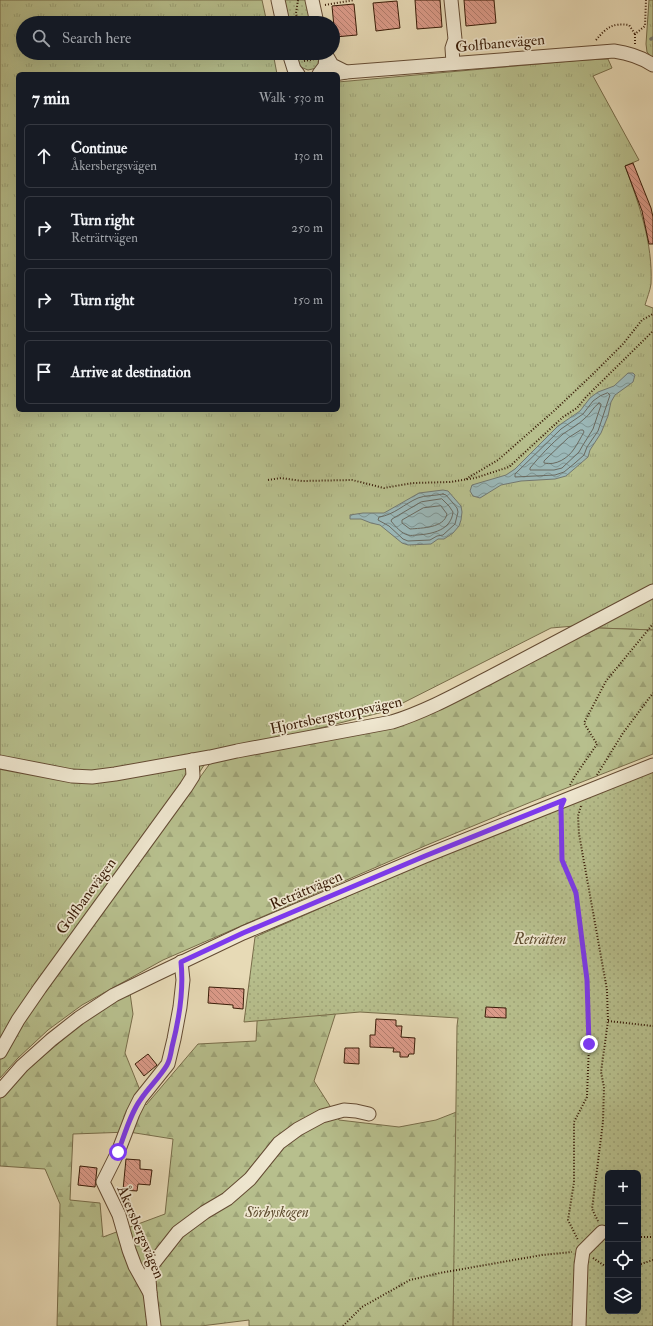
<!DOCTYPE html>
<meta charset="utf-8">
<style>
body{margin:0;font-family:"IM FELL Double Pica",serif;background:#242831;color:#f1f3f6}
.controls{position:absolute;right:12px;bottom:12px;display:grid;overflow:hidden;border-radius:6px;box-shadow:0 4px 16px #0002}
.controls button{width:36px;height:36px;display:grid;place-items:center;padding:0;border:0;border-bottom:1px solid #363941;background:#171b24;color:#f1f3f6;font:20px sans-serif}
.stop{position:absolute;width:12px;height:12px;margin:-9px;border:3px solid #7c3aed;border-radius:50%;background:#fff}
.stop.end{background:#7c3aed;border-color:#fff;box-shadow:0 1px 4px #0008}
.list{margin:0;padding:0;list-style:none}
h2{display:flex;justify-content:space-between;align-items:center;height:52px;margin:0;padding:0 16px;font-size:17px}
h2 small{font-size:13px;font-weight:400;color:#9ea1a6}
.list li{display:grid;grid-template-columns:26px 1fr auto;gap:12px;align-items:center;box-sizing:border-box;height:64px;margin:0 8px 8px;padding:0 8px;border:1px solid #363941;border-radius:6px}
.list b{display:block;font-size:15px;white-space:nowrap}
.list p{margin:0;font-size:13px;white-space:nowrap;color:#9ea1a6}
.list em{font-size:13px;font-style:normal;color:#9ea1a6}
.icon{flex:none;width:22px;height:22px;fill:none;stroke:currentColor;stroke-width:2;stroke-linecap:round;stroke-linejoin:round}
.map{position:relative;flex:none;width:653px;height:1326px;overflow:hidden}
.search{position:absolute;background:#171b24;box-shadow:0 4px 16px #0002;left:16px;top:16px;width:324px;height:44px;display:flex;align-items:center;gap:10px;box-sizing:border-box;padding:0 14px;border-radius:22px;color:#9ea1a6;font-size:15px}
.panel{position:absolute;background:#171b24;box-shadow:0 4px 16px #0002;left:16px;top:72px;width:324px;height:340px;border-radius:6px}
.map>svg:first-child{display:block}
.grass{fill:url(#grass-tufts);stroke:#786d4a}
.forest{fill:url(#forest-firs);stroke:#786d4a;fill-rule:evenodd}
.park{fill:url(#park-dots);stroke:#786d4a;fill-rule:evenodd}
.water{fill:url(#water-waves);stroke:#737971}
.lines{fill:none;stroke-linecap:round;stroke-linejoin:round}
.shore{stroke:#6a6a60;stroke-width:1}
.stream{stroke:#737971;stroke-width:3.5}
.building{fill:url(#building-back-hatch);stroke:#381b07}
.minor-casing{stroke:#644b33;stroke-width:15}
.path{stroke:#381b07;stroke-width:2;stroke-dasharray:1 2;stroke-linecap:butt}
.minor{stroke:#efe7d0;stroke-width:13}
.route{stroke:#7c3aed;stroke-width:5}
.labels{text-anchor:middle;stroke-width:3.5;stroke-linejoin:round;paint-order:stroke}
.street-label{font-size:15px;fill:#381b07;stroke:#efe7d0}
.park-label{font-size:15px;font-style:italic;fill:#5e4c2f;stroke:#efe7d0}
</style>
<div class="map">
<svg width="653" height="1326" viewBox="0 0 653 1326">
<defs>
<pattern id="grass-tufts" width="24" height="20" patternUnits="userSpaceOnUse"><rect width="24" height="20" fill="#b7bf8d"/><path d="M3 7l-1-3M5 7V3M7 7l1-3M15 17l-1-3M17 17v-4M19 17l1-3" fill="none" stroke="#9ea478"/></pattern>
<pattern id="forest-firs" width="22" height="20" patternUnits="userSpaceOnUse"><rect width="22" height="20" fill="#b7bf8d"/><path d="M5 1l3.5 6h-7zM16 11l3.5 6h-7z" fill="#9ea478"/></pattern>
<pattern id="park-dots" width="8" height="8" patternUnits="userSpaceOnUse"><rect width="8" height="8" fill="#b7bf8d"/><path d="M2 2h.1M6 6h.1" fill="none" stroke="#9ea478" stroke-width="1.8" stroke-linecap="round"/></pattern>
<pattern id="water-waves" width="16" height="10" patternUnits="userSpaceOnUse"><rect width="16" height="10" fill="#9bb8b8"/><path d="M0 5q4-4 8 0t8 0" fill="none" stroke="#7f9594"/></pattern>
<pattern id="building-back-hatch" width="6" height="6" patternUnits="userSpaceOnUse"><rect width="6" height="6" fill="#dc9b8a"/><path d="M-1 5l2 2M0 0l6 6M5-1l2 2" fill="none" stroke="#b37e6f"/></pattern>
</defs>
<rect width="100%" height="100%" fill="#e7dab6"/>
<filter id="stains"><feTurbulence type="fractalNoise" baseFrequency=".005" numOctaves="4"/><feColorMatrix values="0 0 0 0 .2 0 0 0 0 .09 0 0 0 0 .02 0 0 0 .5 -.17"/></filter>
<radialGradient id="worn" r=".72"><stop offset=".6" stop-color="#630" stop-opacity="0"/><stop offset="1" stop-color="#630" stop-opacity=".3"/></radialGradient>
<!-- grass -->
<g class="grass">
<path d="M0 0H262L267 23H23V53H273L277 74H18V410H338V82L582 60 608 59 612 68 593 76 639 160 625 166C639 204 653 243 651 284 650 291 647 298 645 305L653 308V630L599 628 586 625 551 628 387 711 210 756 170 818 0 1044Z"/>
<polygon points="649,0 653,0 653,59 647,52 646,44"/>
</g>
<!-- forest -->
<g class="forest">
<polygon points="599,628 653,630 653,754 531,802 427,845 163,960 82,1005 48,1030 18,1058 0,1078 0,1055 211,762 410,719 549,651"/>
<path d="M621 782 653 1326H249V1320L201 1326H57L60 1204 45 1169 0 1166V1098L24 1073 89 1017 130 993 133 1014 125 1053 146 1105 198 1044 256 1041 262 932 304 917ZM519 1001 482 1102 436 1120 399 1127 339 1120 314 1081 338 1006ZM129 1132 173 1139 165 1214 103 1237 100 1203 70 1200 73 1134ZM608 1173H638V1311H608Z"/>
</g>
<!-- park -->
<g class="park">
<polygon points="281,0 309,0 314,23 286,23"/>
<polygon points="292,53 320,53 321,61 317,68 308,70 298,66"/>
<path d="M653 769V1326H453L457 1026 458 1018 360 1012 244 1022 255 937 391 877ZM608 1173H638V1311H608Z"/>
</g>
<!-- water -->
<g class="water">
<polygon points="628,373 633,373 635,375 633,382 615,395 611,402 608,416 601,433 590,450 588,457 566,476 555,479 521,481 501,485 480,498 473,496 470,491 472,485 506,475 515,469 558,426 580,411 590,398 598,392 614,386"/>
<polygon points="443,490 448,491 461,506 462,512 461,520 459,526 453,533 444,539 438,539 431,544 408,545 402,543 380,525 371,523 361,519 350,519 350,515 363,513 384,513 419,493"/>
</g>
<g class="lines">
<!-- shore -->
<g class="shore">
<polygon points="608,393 610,395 598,431 587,447 584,455 575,463 564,472 555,475 515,477 515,474 561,429 583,414 593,401 600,396"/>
<path d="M599 403 601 404V405L593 429 583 445 579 452 562 468 554 470H530V468C540 456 551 444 563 434 570 429 578 425 584 419 590 415 593 407 599 403Z"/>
<path d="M581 430H583L584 432C581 437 577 445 574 449 568 458 556 466 544 463V461L547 458 568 438Z"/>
<path d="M443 494 446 495 453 503 457 508 458 512 455 524 443 535 437 536 430 540 408 541 403 539 389 526 378 520 379 517C394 515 404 504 418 498 425 495 435 496 443 494Z"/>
<path d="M442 499 449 506 453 512C451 530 433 534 417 535 414 535 411 536 408 535 402 534 395 526 391 521L392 519 421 502Z"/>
<path d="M441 506 447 514C444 528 422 528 410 529L402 523V520L423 508Z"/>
</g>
<!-- stream -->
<polyline class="stream" points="651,39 653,38"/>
</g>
<!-- building -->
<g class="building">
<polygon points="415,0 440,0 442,27 417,29"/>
<polygon points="464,0 494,0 496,23 466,26"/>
<polygon points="397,1 400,28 376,31 373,3"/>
<polygon points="354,4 357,35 335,37 332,6"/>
<polygon points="633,163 651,208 653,217 653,244 649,244 642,211 625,166"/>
<polygon points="209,987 244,989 243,1009 233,1008 233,1005 208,1003"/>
<polygon points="486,1007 506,1008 506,1018 485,1017"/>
<polygon points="376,1019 396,1020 396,1026 402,1026 401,1037 415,1038 414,1054 409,1054 408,1057 400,1057 400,1052 393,1052 394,1048 370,1047 370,1035 375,1035"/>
<polygon points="345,1048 359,1048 359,1064 344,1063"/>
<polygon points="148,1054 157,1065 144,1076 135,1064"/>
<polygon points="126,1159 140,1160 140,1169 152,1170 150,1185 138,1184 137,1191 123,1190"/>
<polygon points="80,1166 97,1168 95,1187 78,1185"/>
</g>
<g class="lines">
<defs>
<g id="minor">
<polyline points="278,0 283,23"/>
<polyline points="312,0 317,23"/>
<polyline points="451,0 455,39 452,48 453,63"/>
<polyline points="289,53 294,69 298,74"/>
<polyline points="325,53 332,65 346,72"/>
<polyline points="319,74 325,66 326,57"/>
<path d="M334 74 346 72 614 51C628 53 641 57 653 65"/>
<path d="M0 762 72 776 92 777 115 774 210 757 237 751 392 722C427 711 459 693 492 676 546 648 599 619 653 591"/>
<polyline points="0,1052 18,1020 40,988 186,787 193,776 192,760"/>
<polyline points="0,1091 22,1066 51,1040 79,1018 114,995 155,975 243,933 425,856 653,765"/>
<polyline points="150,1293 135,1266 129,1250 119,1215 103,1182 118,1152 133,1113 140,1099 168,1064 174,1039 180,1007 183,980 181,962"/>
<polyline points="154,1326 150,1293 149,1279 152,1265 178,1232 205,1212 227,1199 250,1179 279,1143 298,1129 322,1116 344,1110 356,1111 369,1114"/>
<polyline points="579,1326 581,1265 583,1251 602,1232"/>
</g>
</defs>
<!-- minor casing -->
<use href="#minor" class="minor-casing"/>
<!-- path -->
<g class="path">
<polyline points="298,0 296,13 298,23"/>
<polyline points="325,5 354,0"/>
<path d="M596 40C607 27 612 23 629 25L635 34"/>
<polyline points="635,44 635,34 645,26 646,0"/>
<polyline points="304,61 315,59"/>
<polyline points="466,479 498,460 555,410 594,373 623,344 642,320 653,314"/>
<polyline points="268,480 281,478 302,481 352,480 384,488 413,483 450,482 475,478 509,467 563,417 577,408 586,397 653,331"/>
<polyline points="597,775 623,733 653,693"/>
<polyline points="570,785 575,776 597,744 584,723 606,681 653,624"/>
<polyline points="581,806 578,816 579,834 607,990 608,1021 601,1072 604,1087 603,1122 592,1209 598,1221"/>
<polyline points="561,813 561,860 576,893 587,980 589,1044 587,1097 574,1122 574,1182 568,1220 578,1240"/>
<polyline points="608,1021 653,1026"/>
<polyline points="638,1237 653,1237"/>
<polyline points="593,1258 608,1268"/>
<polyline points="638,1265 653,1260"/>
<polyline points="343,1326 362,1307 410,1280 440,1273 542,1255 572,1252"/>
</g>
<!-- minor -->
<use href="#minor" class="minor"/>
</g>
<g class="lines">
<!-- route -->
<path class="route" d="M118 1152C125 1134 130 1114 141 1099 149 1087 160 1077 167 1065 170 1060 171 1053 172 1047 179 1020 184 991 181 962L243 933 425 856 564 800 561 807 562 860 576 893 587 980 589 1044"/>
</g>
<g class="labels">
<!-- street labels -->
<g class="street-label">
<text transform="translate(500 43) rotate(-5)" y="5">Golfbanevägen</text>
<text transform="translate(336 715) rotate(-12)" y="5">Hjortsbergstorpsvägen</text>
<text transform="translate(306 890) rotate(-23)" y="5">Reträttvägen</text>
<text transform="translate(86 896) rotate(-54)" y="5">Golfbanevägen</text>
<text transform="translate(141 1232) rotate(67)" y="5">Åkersbergsvägen</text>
</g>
<!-- park labels -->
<g class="park-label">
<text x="540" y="944">Reträtten</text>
<text x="277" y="1217">Sörbyskogen</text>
</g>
</g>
<rect width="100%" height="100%" filter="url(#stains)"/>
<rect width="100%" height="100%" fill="url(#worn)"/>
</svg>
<div class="controls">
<button>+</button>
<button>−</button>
<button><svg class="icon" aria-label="locate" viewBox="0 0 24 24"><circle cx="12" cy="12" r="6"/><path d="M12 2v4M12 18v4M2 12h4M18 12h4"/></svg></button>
<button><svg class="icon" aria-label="layers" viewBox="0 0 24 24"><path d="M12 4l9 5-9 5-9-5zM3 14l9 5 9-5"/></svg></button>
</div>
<div class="stop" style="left:118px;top:1152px"></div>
<div class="stop end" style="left:589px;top:1044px"></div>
<div class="search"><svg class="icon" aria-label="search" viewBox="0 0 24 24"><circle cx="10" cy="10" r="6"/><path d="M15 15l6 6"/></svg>Search here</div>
<section class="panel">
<h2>7 min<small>Walk · 530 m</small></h2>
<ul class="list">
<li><svg class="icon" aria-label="ahead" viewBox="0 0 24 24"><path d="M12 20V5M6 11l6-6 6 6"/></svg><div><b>Continue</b><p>Åkersbergsvägen</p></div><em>130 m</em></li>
<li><svg class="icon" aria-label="right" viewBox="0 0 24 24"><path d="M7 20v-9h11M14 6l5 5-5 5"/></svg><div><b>Turn right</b><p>Reträttvägen</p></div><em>250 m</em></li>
<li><svg class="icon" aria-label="right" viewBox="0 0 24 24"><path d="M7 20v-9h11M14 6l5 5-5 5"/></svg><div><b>Turn right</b></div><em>150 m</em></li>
<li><svg class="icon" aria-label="arrive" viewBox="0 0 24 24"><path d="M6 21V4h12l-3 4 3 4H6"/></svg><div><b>Arrive at destination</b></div></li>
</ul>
</section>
</div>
